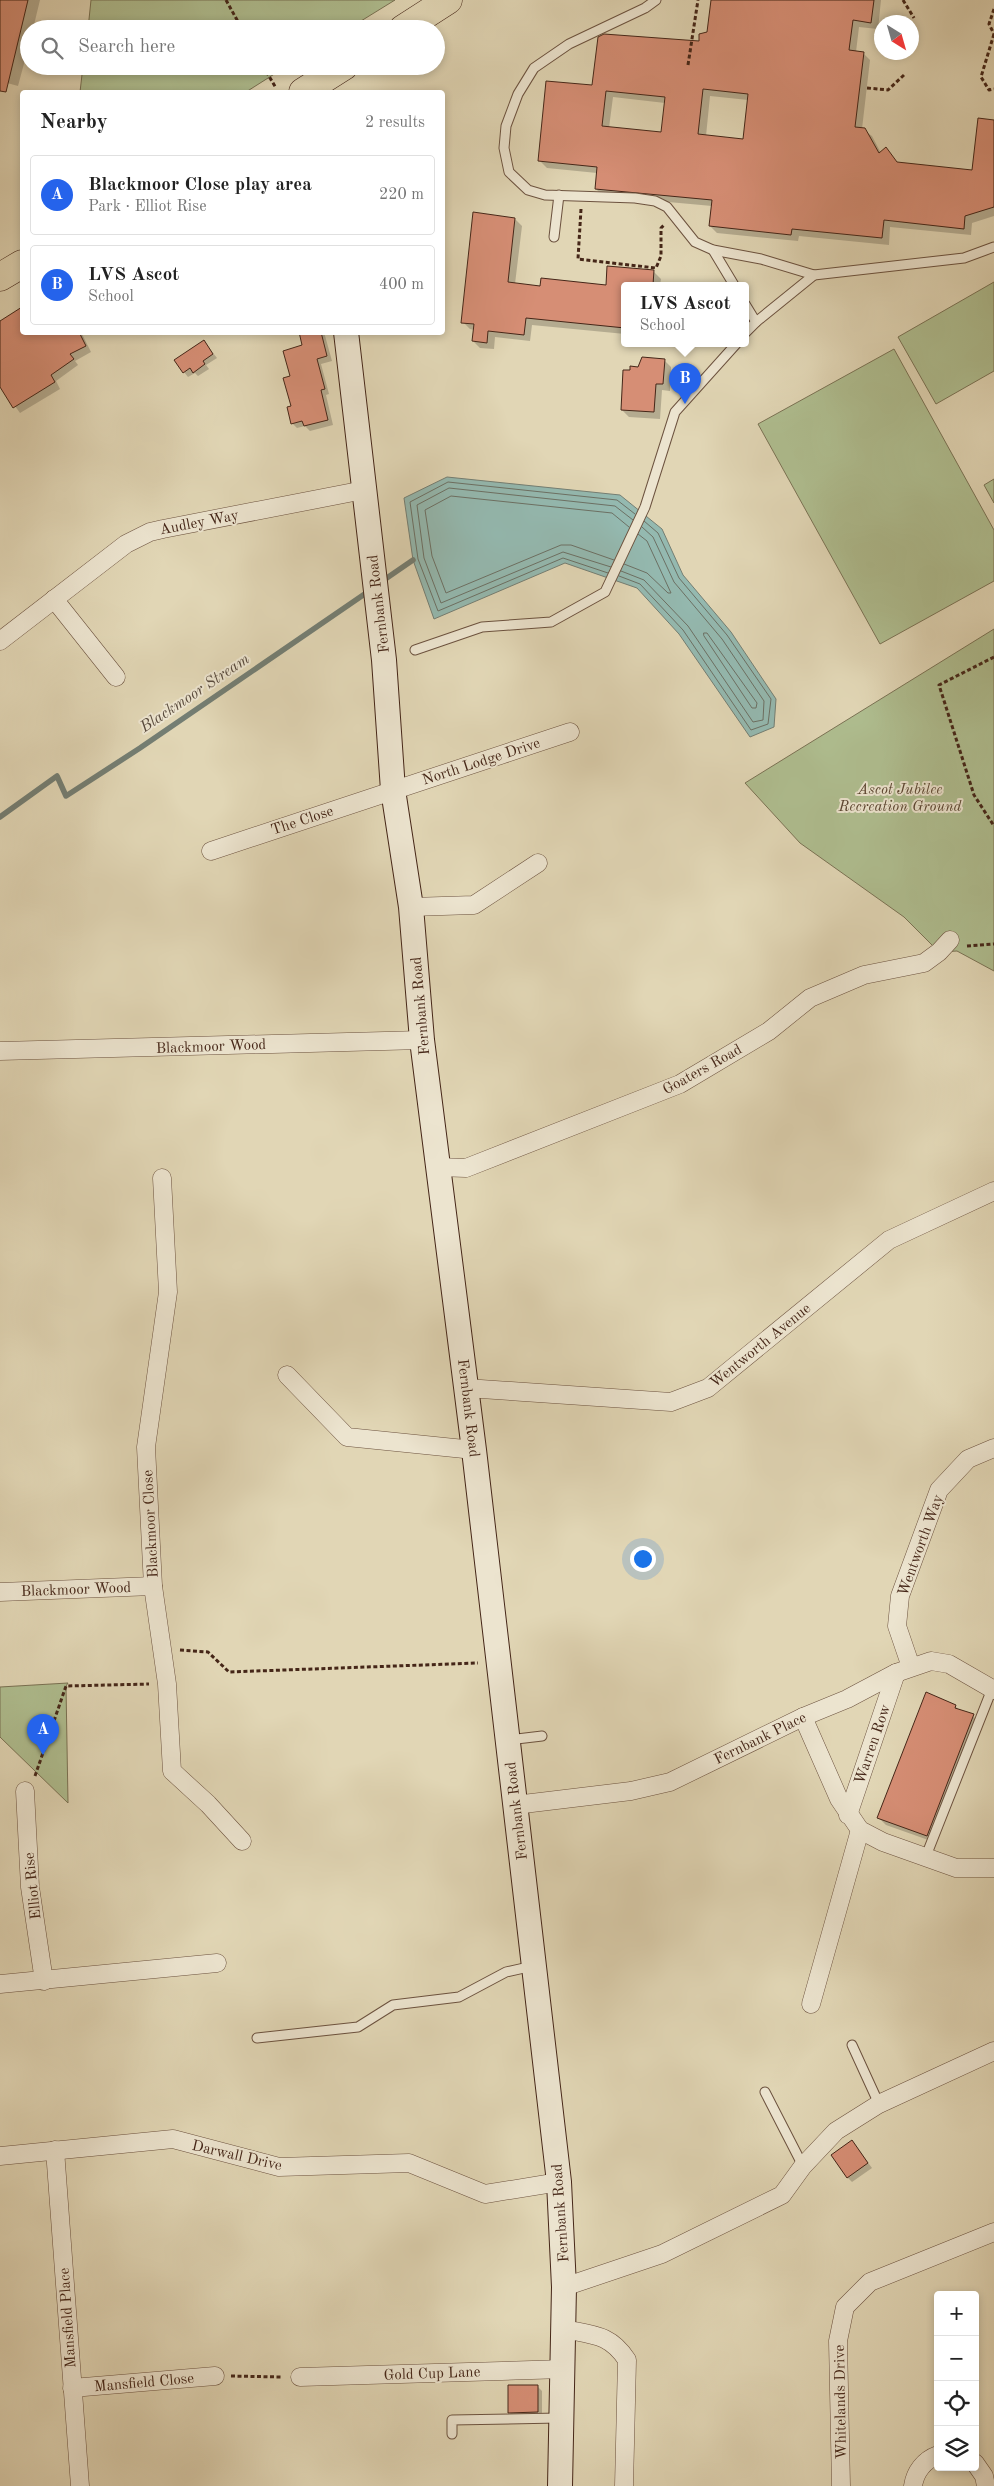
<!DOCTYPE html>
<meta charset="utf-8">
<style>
body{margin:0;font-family:"Old Standard TT",serif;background:#f2f2f2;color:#222}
.controls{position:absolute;right:15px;bottom:15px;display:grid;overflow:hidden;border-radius:5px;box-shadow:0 2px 8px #0003}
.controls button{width:45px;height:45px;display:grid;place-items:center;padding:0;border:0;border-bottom:1px solid #e0e0e0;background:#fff;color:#222;font:25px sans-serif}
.compass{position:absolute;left:874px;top:15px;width:45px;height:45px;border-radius:50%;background:#fff;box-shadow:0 2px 8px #0003;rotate:143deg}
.you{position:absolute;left:642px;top:1558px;width:18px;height:18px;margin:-12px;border:4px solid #fff;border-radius:50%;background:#1a73e8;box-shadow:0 0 0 8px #1a73e833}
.badge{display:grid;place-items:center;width:32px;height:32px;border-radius:50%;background:#2563eb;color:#fff;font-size:16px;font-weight:700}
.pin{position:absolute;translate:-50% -41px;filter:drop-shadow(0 1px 2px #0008)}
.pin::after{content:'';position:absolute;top:26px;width:18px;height:15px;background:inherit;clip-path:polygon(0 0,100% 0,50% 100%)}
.popup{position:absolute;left:621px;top:282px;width:128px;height:65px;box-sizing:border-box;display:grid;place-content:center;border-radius:5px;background:#fff;filter:drop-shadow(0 1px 4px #0005);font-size:16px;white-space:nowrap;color:#767676}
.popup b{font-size:19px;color:#222}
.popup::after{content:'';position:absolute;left:50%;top:100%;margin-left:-10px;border:10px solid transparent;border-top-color:#fff}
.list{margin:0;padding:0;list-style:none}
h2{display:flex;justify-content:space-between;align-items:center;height:65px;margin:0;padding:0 20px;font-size:21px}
h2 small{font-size:16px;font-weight:400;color:#767676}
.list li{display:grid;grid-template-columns:32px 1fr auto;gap:15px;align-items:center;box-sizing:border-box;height:80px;margin:0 10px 10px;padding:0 10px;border:1px solid #e0e0e0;border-radius:5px}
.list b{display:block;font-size:19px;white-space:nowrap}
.list p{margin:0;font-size:16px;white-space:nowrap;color:#767676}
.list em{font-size:16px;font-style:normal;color:#767676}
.icon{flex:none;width:28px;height:28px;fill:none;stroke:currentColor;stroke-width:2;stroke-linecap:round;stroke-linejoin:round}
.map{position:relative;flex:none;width:994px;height:2486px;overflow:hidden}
.search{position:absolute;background:#fff;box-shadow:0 2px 8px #0003;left:20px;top:20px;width:425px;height:55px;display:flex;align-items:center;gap:12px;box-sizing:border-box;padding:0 18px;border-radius:28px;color:#767676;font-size:19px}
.panel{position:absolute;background:#fff;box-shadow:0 2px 8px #0003;left:20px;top:90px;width:425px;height:245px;border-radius:5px}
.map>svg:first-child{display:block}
.green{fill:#afbe90;stroke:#7a7254}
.water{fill:#94b9b0;stroke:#747e73}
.shadow{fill:#0003;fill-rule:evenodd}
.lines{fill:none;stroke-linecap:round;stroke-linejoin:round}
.shore{stroke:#6c7064;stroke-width:1}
.stream{stroke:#747e73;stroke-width:5.5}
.building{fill:#d68e75;stroke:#452618;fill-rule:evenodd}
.lane-casing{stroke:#6c523f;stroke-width:11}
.street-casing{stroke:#6c523f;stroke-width:19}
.secondary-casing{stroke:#452618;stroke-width:26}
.primary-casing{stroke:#452618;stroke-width:29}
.path{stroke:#452618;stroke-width:3;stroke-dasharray:4 2.5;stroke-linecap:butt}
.lane{stroke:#ece4cf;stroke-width:9}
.street{stroke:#ece4cf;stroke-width:18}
.secondary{stroke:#ece4cf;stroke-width:24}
.primary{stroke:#e1d6b5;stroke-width:28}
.labels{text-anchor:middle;stroke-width:4;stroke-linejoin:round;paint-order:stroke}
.street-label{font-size:15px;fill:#452618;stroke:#ece4cf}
.park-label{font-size:15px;font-style:italic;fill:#5a4430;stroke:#ece4cf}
.water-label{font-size:16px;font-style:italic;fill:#594b3e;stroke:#ece4cf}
</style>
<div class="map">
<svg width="994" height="2486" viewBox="0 0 994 2486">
<rect width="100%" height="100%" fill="#e1d6b5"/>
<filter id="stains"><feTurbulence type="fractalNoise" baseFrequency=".004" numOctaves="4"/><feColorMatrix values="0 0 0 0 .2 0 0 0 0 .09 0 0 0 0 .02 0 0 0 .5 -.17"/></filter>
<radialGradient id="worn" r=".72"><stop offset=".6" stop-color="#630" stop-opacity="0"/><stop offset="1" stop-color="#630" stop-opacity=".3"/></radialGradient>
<!-- green -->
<g class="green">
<polygon points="91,0 395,0 348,29 88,29"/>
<polygon points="83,66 287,66 246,92 80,92"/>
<polygon points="994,282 994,371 936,404 898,337"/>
<polygon points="894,349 994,530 994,581 880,644 758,424"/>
<polygon points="994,479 994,503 984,485"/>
<polygon points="994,629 994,971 957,951 939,952 904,917 800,843 745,783"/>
<polygon points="68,1683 66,1686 68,1803 0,1737 0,1687"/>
</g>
<!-- water -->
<polygon class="water" points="447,477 620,495 662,529 683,575 731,632 776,699 774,727 750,737 679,634 637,588 565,563 434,619 413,560 404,498"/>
<!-- shadow -->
<g class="shadow">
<polygon points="0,0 40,0 33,29 29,29 29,45 18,86 0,81"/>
<path d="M712 0H881L878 29 859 27 856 52 863 53 870 60 862 129 872 136 881 153 892 156 898 163 973 171 994 121V216L972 223 971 235 890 227 889 245 799 236 798 241 717 233 710 226 712 206 603 196 596 189 597 173 547 168 540 161 593 87 700 42 708 33ZM710 96 748 100 744 140 706 136ZM613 97 665 103 662 134 609 128Z"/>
<polygon points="515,219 522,226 515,284 541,287 607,286 654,272 661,279 660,285 625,285 625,334 532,325 530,341 495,337 494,349 480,348 473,341 474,330 470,329 463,322"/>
<polygon points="21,309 22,332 81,332 91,352 75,361 78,365 56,381 60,389 20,413 0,385 0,323"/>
<polygon points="300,332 324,332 332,361 321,364 329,394 326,395 333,425 310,431 305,426 297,428 292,423 292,407 304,346"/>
<polygon points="204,342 217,358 206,365 209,369 198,376 195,373 188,377 184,372"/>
<polygon points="664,360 671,367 670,391 662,390 660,419 629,417 622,410 639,368"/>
<polygon points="955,1706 961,1712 973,1716 980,1723 934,1842 886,1825 879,1818"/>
<polygon points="852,2141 872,2168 852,2182 847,2177"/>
<polygon points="537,2386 542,2391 542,2416 514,2417 509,2412"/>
</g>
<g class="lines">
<!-- shore -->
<g class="shore">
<polyline points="614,560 571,545 561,545 446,593 432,556 425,510 451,496 612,513 629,527"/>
<polyline points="624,564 647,573 668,593 671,593 647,541 638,534"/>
<polyline points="611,567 563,552 441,603 424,558 417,505 449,488 615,506 633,520"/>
<polyline points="621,571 644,580 688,626 753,722 763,720 764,701 722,639 674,582 653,537 642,527"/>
<polyline points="608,573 563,558 438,611 418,559 410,502 448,482 617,500 635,514"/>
<polyline points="619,576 640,584 683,630 751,730 768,724 771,699 727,635 679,578 658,533 644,521"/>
<polygon points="704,633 707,633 757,703 756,708 752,708 704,636"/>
</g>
<!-- stream -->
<g class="stream">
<polyline points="381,582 413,560"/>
<polyline points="0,817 57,776 66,796 140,748 369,591"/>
</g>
</g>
<!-- building -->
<g class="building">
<polygon points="0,0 28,0 6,92 0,91"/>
<path d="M711 0H874L871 23 853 20 849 50 864 52 855 127 865 128 879 153 886 147 897 162 972 170 978 118 994 120V207L965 216 964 229 884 220 882 238 792 229 791 235 709 226 712 200 595 189 597 167 538 161 546 81 592 85 598 37 604 34 699 41V34L707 32ZM703 89 748 94 743 139 698 134ZM606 91 665 97 661 132 602 126Z"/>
<polygon points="473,212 515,218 508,282 540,286 541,278 606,285 607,266 654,270 653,285 625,285 625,328 526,318 524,335 488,331 487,343 472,341 474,324 461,323"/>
<polygon points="22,307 22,332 79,332 86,346 70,354 74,359 51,375 55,382 13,408 0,387 0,321"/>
<polygon points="299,332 321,332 327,356 317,359 325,389 321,390 328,420 304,426 302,421 291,424 287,407 291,406 283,378 290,376 283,351 302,345"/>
<polygon points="204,340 213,354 203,361 205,364 193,373 190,368 183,373 174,360"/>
<polygon points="642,357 665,359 663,384 656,384 654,412 621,410 623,370 630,370 630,366 638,367"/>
<polygon points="926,1692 956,1705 955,1708 974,1714 927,1836 877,1818"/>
<polygon points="852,2140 868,2163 847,2178 831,2155"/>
<polygon points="508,2385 538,2385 538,2412 508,2413"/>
</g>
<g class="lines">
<defs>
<g id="lane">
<polyline points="656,0 645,8 569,44 534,68 518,94 506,126 504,148 509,172 528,190 545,195 635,198 655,201 667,207 695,242 713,250 761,259 814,275 964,258 994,247"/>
<polyline points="554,237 559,195"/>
<polyline points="713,250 734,285"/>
<polyline points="745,304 756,322"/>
<polyline points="745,333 756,322 814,275"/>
<polyline points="415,650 482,627 551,622 605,592 645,507 675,412 737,343"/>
<polyline points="508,1740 542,1736"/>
<polyline points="926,1856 992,1689"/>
<polyline points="257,2038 358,2027 393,2005 459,1997 506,1972 533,1966"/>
<polyline points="852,2045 879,2104"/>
<polyline points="765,2092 803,2166"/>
<polyline points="452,2434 452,2420 559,2418"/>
</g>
<g id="street">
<polyline points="54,599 116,677"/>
<polyline points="0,641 126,544 150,532 163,529 364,490"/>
<polyline points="211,851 570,732"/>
<polyline points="411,907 474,905 538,863"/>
<polyline points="0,1051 422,1040"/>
<polyline points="437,1167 466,1168 680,1084 769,1031 810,998 864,975 924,963 939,952 950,940"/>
<polyline points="162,1178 168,1292 146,1447 153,1586 167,1684 172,1771 208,1804 242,1841"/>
<polyline points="287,1375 347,1437 474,1450"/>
<polyline points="466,1388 671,1402 708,1388 889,1240 994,1191"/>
<polyline points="0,1592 153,1586"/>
<polyline points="911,1667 897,1626 900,1596 939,1490 968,1459 994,1448"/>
<polyline points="803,1717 839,1799 860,1830 883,1842 956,1868 994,1868"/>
<polyline points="25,1791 30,1887 44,1981"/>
<polyline points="515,1805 631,1791 670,1782 803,1717 847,1699 896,1673 931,1661 949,1664 994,1690"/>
<polyline points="848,1815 896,1673"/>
<polyline points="0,1984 217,1963"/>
<polyline points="811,2004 860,1830"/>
<polyline points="55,2150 80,2486"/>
<polyline points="0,2156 173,2139 279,2167 409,2163 485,2194 559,2182"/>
<polyline points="564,2287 662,2254 782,2195 803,2166 836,2131 879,2104 994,2051"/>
<path d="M564 2329C593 2335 610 2334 627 2360L624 2486"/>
<polyline points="300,2377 564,2369"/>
<polyline points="72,2388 215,2376"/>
<polyline points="975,2463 984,2476 986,2486"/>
<polyline points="841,2486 838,2341 845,2307 870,2282 994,2232"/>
<path d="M913 2486C915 2472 924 2460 938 2455"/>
</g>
<polyline id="secondary" points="346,332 384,660 393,790 411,907 422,1040 474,1450 559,2182 564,2287 560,2486"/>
<g id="primary">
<polyline points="403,29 448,0"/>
<polyline points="303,92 344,66"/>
<polyline points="0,277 22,264"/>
</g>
</defs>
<!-- lane casing -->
<use href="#lane" class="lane-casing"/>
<!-- street casing -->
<use href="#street" class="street-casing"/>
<!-- secondary casing -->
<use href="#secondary" class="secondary-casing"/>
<!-- primary casing -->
<use href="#primary" class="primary-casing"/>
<!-- path -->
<g class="path">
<polyline points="226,0 242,29"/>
<polyline points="903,0 914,18"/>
<polyline points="994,9 989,24 994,34"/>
<polyline points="994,34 981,77 989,90 994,89"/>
<polyline points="688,65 698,0"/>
<polyline points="263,66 276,88"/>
<polyline points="867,88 888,90 904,75"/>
<polyline points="581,209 578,259 656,268 661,256 661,228 664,225"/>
<polyline points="994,657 939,685 974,795 994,826"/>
<polyline points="967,946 994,944"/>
<polyline points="180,1650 208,1652 229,1672 478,1663"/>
<polyline points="35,1776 66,1686 149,1684"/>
<polyline points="231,2376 282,2377"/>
</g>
<!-- lane -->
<use href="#lane" class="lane"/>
<!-- street -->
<use href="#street" class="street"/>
<!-- secondary -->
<use href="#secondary" class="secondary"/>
<!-- primary -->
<use href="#primary" class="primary"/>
</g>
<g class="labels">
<!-- street labels -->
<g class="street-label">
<text transform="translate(199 522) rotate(-11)" y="5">Audley Way</text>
<text transform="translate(378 604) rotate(-97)" y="5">Fernbank Road</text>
<text transform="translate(481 761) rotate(-18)" y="5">North Lodge Drive</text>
<text transform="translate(302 820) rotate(-18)" y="5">The Close</text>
<text transform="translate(420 1006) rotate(-95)" y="5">Fernbank Road</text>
<text transform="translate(211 1046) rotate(-2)" y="5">Blackmoor Wood</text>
<text transform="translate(702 1069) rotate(-29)" y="5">Goaters Road</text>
<text transform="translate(760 1345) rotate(-39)" y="5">Wentworth Avenue</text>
<text transform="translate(469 1408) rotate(83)" y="5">Fernbank Road</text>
<text transform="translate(150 1524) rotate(-93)" y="5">Blackmoor Close</text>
<text transform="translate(920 1545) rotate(-70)" y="5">Wentworth Way</text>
<text transform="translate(76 1589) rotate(-2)" y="5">Blackmoor Wood</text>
<text transform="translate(760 1738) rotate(-26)" y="5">Fernbank Place</text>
<text transform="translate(872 1744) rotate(-71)" y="5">Warren Row</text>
<text transform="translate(516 1811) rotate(-97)" y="5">Fernbank Road</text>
<text transform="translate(32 1886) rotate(-96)" y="5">Elliot Rise</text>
<text transform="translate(237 2155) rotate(13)" y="5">Darwall Drive</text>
<text transform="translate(560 2213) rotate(-94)" y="5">Fernbank Road</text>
<text transform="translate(67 2318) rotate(-94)" y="5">Mansfield Place</text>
<text transform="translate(432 2373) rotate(-2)" y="5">Gold Cup Lane</text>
<text transform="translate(144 2382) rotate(-5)" y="5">Mansfield Close</text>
<text transform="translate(840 2402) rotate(-91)" y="5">Whitelands Drive</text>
</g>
<!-- park labels -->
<g class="park-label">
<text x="900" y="794">Ascot Jubilee<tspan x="900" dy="17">Recreation Ground</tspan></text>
</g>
<!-- water labels -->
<g class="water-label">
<text transform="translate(194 692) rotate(-34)" y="6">Blackmoor Stream</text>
</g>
</g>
<rect width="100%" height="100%" filter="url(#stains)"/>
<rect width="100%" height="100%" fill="url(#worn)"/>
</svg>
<div class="controls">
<button>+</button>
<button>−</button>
<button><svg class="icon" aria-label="locate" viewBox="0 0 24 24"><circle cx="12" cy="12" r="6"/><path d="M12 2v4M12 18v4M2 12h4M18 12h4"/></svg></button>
<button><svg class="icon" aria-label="layers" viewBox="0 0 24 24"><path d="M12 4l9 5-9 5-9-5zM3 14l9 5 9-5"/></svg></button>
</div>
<svg class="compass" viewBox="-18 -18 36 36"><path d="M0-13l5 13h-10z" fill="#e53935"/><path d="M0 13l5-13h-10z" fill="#767676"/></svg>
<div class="you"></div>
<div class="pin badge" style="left:43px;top:1755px">A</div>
<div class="pin badge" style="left:685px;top:404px">B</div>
<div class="popup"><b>LVS Ascot</b>School</div>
<div class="search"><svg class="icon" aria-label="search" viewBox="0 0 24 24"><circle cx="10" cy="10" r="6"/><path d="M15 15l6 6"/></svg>Search here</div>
<section class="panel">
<h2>Nearby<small>2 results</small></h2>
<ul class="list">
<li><span class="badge">A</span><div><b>Blackmoor Close play area</b><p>Park · Elliot Rise</p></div><em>220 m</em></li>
<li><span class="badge">B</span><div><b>LVS Ascot</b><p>School</p></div><em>400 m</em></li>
</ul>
</section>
</div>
